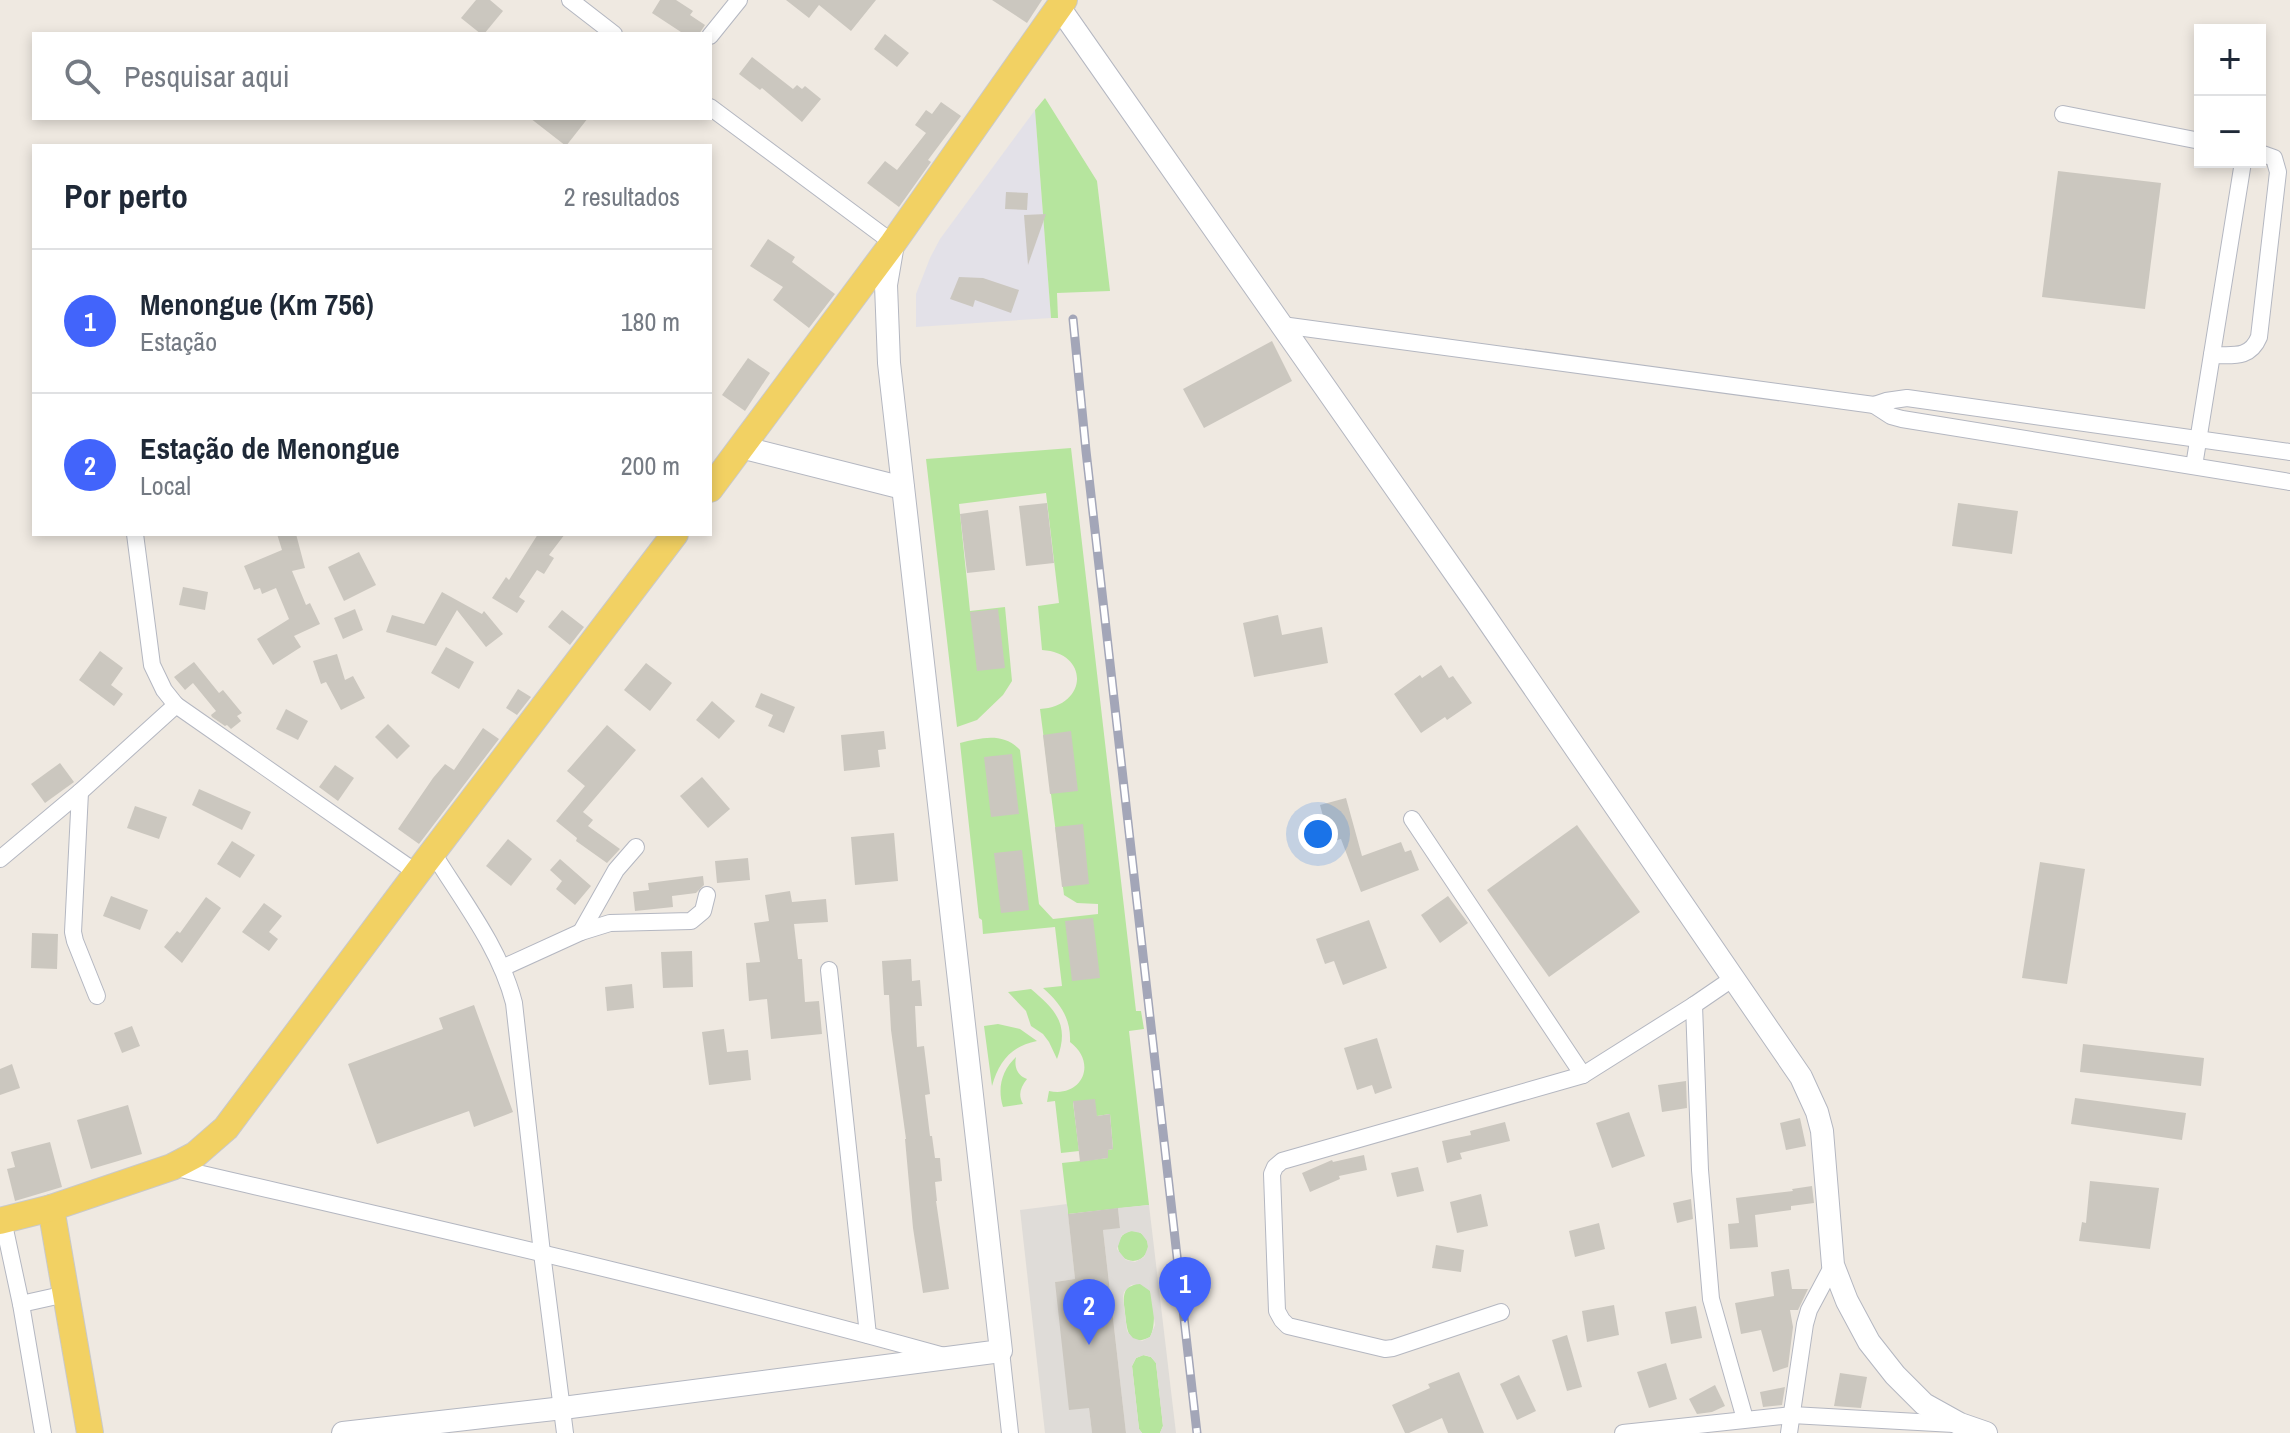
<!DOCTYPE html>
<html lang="pt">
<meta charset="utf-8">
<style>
body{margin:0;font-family:"Archivo Narrow",sans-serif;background:#f6f6f7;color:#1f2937}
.controls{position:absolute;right:24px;top:24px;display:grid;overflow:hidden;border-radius:0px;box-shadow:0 4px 12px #0003}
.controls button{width:72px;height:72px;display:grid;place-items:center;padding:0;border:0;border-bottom:2px solid #e0e1e3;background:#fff;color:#1f2937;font:40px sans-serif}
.you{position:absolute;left:1318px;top:834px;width:28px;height:28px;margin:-20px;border:6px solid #fff;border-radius:50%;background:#1a73e8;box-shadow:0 0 0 12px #1a73e833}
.badge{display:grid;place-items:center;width:52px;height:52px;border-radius:50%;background:#4264fb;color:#fff;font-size:26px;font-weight:700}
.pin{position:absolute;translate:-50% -66px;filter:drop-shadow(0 2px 4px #0008)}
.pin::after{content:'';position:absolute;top:42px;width:28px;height:24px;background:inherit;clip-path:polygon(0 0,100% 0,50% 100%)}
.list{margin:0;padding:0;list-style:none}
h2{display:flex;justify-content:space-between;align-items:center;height:104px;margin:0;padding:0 32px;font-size:34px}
h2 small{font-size:26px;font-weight:400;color:#747a83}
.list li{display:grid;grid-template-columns:52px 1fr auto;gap:24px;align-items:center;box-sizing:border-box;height:144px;padding:0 32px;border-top:2px solid #e0e1e3}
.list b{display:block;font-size:30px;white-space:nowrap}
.list p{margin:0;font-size:26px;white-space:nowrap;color:#747a83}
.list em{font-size:26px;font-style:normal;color:#747a83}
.icon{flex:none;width:44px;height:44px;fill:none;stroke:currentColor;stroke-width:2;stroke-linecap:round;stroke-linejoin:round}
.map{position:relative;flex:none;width:2290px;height:1433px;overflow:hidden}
.search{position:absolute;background:#fff;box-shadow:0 4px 12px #0003;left:32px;top:32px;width:680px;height:88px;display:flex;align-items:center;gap:20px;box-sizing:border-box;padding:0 28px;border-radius:0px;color:#747a83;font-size:30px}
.panel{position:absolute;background:#fff;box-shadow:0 4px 12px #0003;left:32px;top:144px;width:680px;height:392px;border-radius:0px}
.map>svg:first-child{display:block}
.industrial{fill:#e3e1e8}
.green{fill:#b6e59e}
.plaza{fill:#dfdcd8;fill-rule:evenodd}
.building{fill:#cbc7bf}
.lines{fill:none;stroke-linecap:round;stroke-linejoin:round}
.street-casing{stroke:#b4b7c1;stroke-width:18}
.secondary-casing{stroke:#b4b7c1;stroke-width:24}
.primary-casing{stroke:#c9c9c9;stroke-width:28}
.street{stroke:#fff;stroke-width:16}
.secondary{stroke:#fff;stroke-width:22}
.primary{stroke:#f2d163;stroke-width:26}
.rail-casing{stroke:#a3a6b8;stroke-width:9}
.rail{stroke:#fff;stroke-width:6;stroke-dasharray:18;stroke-linecap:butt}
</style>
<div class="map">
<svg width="2290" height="1433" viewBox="0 0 2290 1433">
<rect width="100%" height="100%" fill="#efe9e1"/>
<!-- industrial -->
<polygon class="industrial" points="1035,110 1051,318 916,327 916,294 930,258 940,239"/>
<!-- green -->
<g class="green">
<polygon points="1045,98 1097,181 1110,291 1057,293 1058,318 1051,318 1035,110"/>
<path d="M1071 448 1136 1011H1141L1144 1029 1129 1031 1149 1205 1068 1214 1062 1163 1108 1158V1150L1113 1149 1110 1114 1097 1116 1073 1102 1079 1151 1061 1153 1055 1101 1047 1102 1049 1091C1082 1098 1098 1063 1070 1042 1071 1018 1060 1003 1043 988L1062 986 1055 927 983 934 982 920 979 918 960 743C981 738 1003 732 1020 750L1039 904 1053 919 1098 914V904L1077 903 1064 895 1040 709C1087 707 1091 653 1042 650L1038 606 1059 603 1046 493 959 504 970 611 1005 607 1012 681 1003 695 977 720 957 727 926 459Z"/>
<path d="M1031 989C1056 1010 1070 1025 1057 1059L1049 1042 1043 1034 1031 1026 1026 1011 1008 992Z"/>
<path d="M998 1024 1020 1029 1037 1041C1011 1046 999 1062 992 1086L984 1026Z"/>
<path d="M1016 1057C1014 1067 1017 1075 1027 1079 1020 1088 1018 1095 1023 1104L1003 1107C997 1088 1002 1070 1016 1057Z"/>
<circle cx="1133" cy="1246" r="15"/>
<path d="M1136 1284C1142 1284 1145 1284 1149 1289 1155 1298 1156 1328 1150 1337 1128 1348 1127 1330 1125 1313 1124 1303 1122 1296 1127 1288Z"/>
<polygon points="1143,1355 1151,1357 1156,1363 1163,1426 1160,1433 1142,1433 1139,1429 1132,1366 1136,1358"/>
</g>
<!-- plaza -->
<g class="plaza">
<polygon points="1067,1204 1075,1279 1055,1282 1089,1408 1092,1433 1045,1433 1020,1210"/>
<path d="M1149 1205 1176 1433H1160L1163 1426 1156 1363 1151 1357 1144 1355 1136 1358 1132 1366 1139 1429 1142 1433H1126L1103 1230 1120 1227 1118 1208ZM1131 1231 1141 1233 1147 1241 1148 1247 1144 1257 1135 1262 1126 1260 1117 1249 1122 1235ZM1140 1284 1150 1291 1155 1325 1150 1337 1142 1341 1133 1338 1127 1331 1123 1297 1124 1292 1131 1285Z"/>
</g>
<!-- building -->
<g class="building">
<polygon points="476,0 490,0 503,11 484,34 481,34 461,18"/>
<polygon points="660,0 676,0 693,11 690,15 705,25 699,34 684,34 652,13"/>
<polygon points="786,0 876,0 851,31 819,5 809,18"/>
<polygon points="992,0 1042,0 1027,23"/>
<polygon points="885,34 909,53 897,67 874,49"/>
<polygon points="752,57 793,89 797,85 802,89 805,86 821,99 802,122 762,88 760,90 739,74"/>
<polygon points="941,102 961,116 928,160 931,162 899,207 867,183 885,161 897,170 926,133 915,125 926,110 932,114"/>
<polygon points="530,118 588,118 566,146"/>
<polygon points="2058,171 2161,183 2145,309 2042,297"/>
<polygon points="1006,192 1028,193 1027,210 1005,209"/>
<polygon points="1046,214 1028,265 1024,215"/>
<polygon points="768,239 795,257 792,262 835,294 809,328 773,300 783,287 750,266"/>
<polygon points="959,277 983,278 1019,290 1011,313 975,300 973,307 950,299"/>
<polygon points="1272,341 1292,381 1204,428 1183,389"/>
<polygon points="748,358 770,373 745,411 722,395"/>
<polygon points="1047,503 1054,563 1026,566 1019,506"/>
<polygon points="1958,503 2018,511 2012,554 1952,546"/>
<polygon points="988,510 995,570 967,573 960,514"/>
<polygon points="277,534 296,534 305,568 292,571 306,605 310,603 320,624 294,636 301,647 273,665 257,639 289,619 276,588 262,594 260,588 254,590 244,566 282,550"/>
<polygon points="538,534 565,534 549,555 554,558 544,574 537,570 519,597 525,601 517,613 492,598 506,577 509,580"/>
<polygon points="359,552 376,585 344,601 328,567"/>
<polygon points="183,587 208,592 205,610 179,605"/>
<polygon points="442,592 482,614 484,611 503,634 486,647 457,610 436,646 386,632 392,615 424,624"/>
<polygon points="355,609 363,630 343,639 334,618"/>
<polygon points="998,609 1005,668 977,671 970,612"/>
<polygon points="562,610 584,627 570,645 548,627"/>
<polygon points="1278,615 1282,635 1322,627 1328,663 1254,677 1243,623"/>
<polygon points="446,647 474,662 459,689 431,673"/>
<polygon points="100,651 123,668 111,685 123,694 114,706 79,680"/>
<polygon points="337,654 345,680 353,676 365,698 341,710 326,682 321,684 313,661"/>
<polygon points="194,662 219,693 223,690 242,713 237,716 241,721 231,729 227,725 225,726 212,717 211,715 216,711 193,683 185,690 174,677"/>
<polygon points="646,663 672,683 650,711 624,690"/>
<polygon points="1441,665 1449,678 1453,676 1472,703 1447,720 1445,717 1421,733 1394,694 1420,675 1422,678"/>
<polygon points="518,689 531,697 517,715 506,708"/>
<polygon points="761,693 795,707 784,733 768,726 773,715 755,707"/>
<polygon points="712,701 735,721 719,739 696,720"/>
<polygon points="286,709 308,721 298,740 276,729"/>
<polygon points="388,724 410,746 397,759 375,737"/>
<polygon points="607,725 636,750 583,812 593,820 588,826 620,849 607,863 576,841 577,838 556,821 585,786 567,771"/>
<polygon points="483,728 499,739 419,844 398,829 433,778 445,764 454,770"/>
<polygon points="884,731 886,749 878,750 880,767 844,771 841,735"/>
<polygon points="1071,731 1078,791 1050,794 1043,735"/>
<polygon points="1012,754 1019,814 991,817 984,757"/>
<polygon points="60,763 74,782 45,803 31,784"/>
<polygon points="335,765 354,778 338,801 319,787"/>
<polygon points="702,777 730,809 708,828 680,796"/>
<polygon points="199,789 251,812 242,830 192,805"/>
<polygon points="1346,798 1362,856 1401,842 1405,852 1411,850 1419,870 1361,892 1341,839 1330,842 1320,805"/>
<polygon points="135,806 167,817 159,839 127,828"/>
<polygon points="1083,824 1089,884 1062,887 1055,827"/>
<polygon points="1577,825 1640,912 1549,977 1487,890"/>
<polygon points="894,833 898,881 855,885 851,837"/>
<polygon points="508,839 532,859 511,886 486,866"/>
<polygon points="232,841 255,855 240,878 217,864"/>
<polygon points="1022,850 1029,910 1001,913 994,853"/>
<polygon points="748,858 750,880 717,883 715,861"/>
<polygon points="560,859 591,886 575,905 556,889 562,881 550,870"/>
<polygon points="2040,862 2085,869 2067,984 2022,978"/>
<polygon points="703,876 704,885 696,893 672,896 673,907 635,911 633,892 649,890 648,883"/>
<polygon points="790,891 792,902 826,899 828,922 794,924 798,959 802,959 805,1002 819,1001 822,1034 771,1039 767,999 749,1001 746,963 760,962 754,923 769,921 765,895"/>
<polygon points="111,896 148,910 140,930 103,916"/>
<polygon points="1448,896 1468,923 1440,943 1421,915"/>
<polygon points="206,897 221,908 182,963 164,947 177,931 180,933"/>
<polygon points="264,903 282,916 269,932 278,939 269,951 242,932"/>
<polygon points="1093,918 1100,978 1072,981 1065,921"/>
<polygon points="1369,920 1387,968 1343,985 1334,961 1325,964 1316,939"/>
<polygon points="32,933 58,934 57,969 31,968"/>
<polygon points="692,951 693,987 663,988 661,952"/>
<polygon points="911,959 912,981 920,980 922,1006 915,1006 917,1047 924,1046 930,1094 925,1095 930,1136 932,1136 935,1158 940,1158 942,1181 935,1182 937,1201 936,1201 949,1289 923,1293 913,1228 905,1139 906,1139 891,1030 889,995 884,995 882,961"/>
<polygon points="632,984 634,1008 607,1011 605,987"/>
<polygon points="474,1005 513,1112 474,1127 469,1111 377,1144 348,1064 443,1029 439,1018"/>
<polygon points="132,1026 140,1046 122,1053 114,1033"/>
<polygon points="724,1029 727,1052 748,1050 751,1080 709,1085 702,1032"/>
<polygon points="1377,1038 1392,1088 1375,1094 1372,1085 1357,1090 1344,1048"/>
<polygon points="2083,1044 2204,1058 2201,1086 2080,1072"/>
<polygon points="12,1064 20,1088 0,1095 0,1069"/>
<polygon points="1686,1081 1687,1108 1662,1112 1658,1085"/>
<polygon points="2075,1098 2186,1113 2182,1140 2071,1124"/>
<polygon points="1095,1099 1097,1116 1110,1114 1113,1149 1108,1150 1108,1158 1080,1162 1073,1101"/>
<polygon points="128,1105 142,1154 91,1169 77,1120"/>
<polygon points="1629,1112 1645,1156 1612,1168 1596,1123"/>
<polygon points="1800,1118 1806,1146 1786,1150 1780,1123"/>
<polygon points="1505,1122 1510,1141 1460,1153 1462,1159 1447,1163 1442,1141 1471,1135 1470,1131"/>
<polygon points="50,1142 62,1187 15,1201 7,1169 15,1167 11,1152"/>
<polygon points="1364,1155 1367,1170 1339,1176 1340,1179 1310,1192 1302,1173 1332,1160 1333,1162"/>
<polygon points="1418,1167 1424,1191 1397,1197 1391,1173"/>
<polygon points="2090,1181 2159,1188 2150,1249 2079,1241 2082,1222 2086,1223"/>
<polygon points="1812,1186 1814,1203 1791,1206 1791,1210 1755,1215 1758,1247 1730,1249 1728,1224 1739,1223 1736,1198 1793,1191 1792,1189"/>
<polygon points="1481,1194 1488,1226 1457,1233 1450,1202"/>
<polygon points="1691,1199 1693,1219 1677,1223 1673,1203"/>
<polygon points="1118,1208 1120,1228 1103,1230 1126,1433 1092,1433 1089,1408 1069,1410 1055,1282 1075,1279 1068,1214"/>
<polygon points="1599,1223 1605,1249 1575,1257 1569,1231"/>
<polygon points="1436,1245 1464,1250 1461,1272 1432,1268"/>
<polygon points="1789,1269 1792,1289 1808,1289 1798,1310 1790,1310 1793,1327 1788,1367 1773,1372 1761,1330 1741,1334 1735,1303 1774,1296 1771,1272"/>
<polygon points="1614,1305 1619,1335 1587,1342 1582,1311"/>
<polygon points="1696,1306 1702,1338 1671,1344 1665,1312"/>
<polygon points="1567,1335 1582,1387 1567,1391 1552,1340"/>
<polygon points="1666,1363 1677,1399 1649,1408 1637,1372"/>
<polygon points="1459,1372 1484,1433 1448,1433 1442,1418 1409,1433 1405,1433 1392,1405 1430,1388 1428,1384"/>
<polygon points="1840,1373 1867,1377 1861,1408 1834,1406"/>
<polygon points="1519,1375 1536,1411 1517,1420 1500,1384"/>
<polygon points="1715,1385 1725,1406 1712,1412 1697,1414 1689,1399"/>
<polygon points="1785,1387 1782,1405 1763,1407 1760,1392"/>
</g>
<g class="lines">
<defs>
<g id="street">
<polyline points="570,0 614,34"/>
<polyline points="710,36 739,0"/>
<polyline points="710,107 893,243"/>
<polyline points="2063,114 2200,141"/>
<polyline points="1282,325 1874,405 1886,401 1907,398 2290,452"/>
<path d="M2212 355C2233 355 2250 359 2259 337L2278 172 2274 158 2260 153"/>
<polyline points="1874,405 1891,416 1902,419 2290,482"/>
<polyline points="2194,466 2243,162"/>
<polyline points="135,534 152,665 164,690 176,705"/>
<polyline points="80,792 73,932 75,941 97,996"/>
<polyline points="1412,819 1583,1075"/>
<path d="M433 853C462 900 500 948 514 1003L542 1253 565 1433"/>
<polyline points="0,859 80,792 176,705 417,873"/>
<polyline points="581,932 616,870 636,847"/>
<polyline points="502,968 581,932 610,923 691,921 703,911 707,895"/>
<polyline points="829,970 868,1335"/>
<polyline points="1732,979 1694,1005 1700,1170 1711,1299 1745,1419"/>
<path d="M172 1167C430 1227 689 1285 944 1356"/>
<polyline points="3,1220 21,1304 43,1433"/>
<polyline points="21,1304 66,1294"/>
<polyline points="1501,1312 1393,1348 1385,1349 1288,1326 1282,1320 1277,1311 1272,1174 1275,1167 1282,1161 1583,1075 1694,1005"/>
<polyline points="1001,1351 1010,1433"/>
<polyline points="1623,1433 1792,1415 1954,1424"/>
<polyline points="1789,1433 1805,1324 1809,1310 1833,1265"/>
</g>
<g id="secondary">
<polyline points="1059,7 1476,603 1801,1077 1817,1112 1822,1131 1833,1265 1847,1301 1869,1342 1895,1375 1924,1404 1960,1424 1986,1433"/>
<polyline points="741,447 903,488"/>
<polyline points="343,1433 563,1408 1001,1351 889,363 886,285 893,244"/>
</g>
<g id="primary">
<polyline points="710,489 893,243 1064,0"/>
<polyline points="51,1208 90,1433"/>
<polyline points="0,1221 51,1208 172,1167 195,1155 226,1128 417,873 675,534"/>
</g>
</defs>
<!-- street casing -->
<use href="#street" class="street-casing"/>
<!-- secondary casing -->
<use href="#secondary" class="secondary-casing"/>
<!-- primary casing -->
<use href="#primary" class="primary-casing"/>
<!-- street -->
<use href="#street" class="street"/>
<!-- secondary -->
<use href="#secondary" class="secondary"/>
<!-- primary -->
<use href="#primary" class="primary"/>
<defs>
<polyline id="rail" points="1073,319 1086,451 1197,1433"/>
</defs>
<!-- rail casing -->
<use href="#rail" class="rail-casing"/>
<!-- rail -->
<use href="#rail" class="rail"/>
</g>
</svg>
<div class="controls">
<button>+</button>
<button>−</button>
</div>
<div class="you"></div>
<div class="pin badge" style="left:1185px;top:1323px">1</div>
<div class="pin badge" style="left:1089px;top:1345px">2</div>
<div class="search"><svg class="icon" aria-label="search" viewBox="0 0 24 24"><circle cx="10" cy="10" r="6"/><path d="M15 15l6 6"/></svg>Pesquisar aqui</div>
<section class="panel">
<h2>Por perto<small>2 resultados</small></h2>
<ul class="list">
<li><span class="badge">1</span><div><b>Menongue (Km 756)</b><p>Estação</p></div><em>180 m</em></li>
<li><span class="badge">2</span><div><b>Estação de Menongue</b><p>Local</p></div><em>200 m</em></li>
</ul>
</section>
</div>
